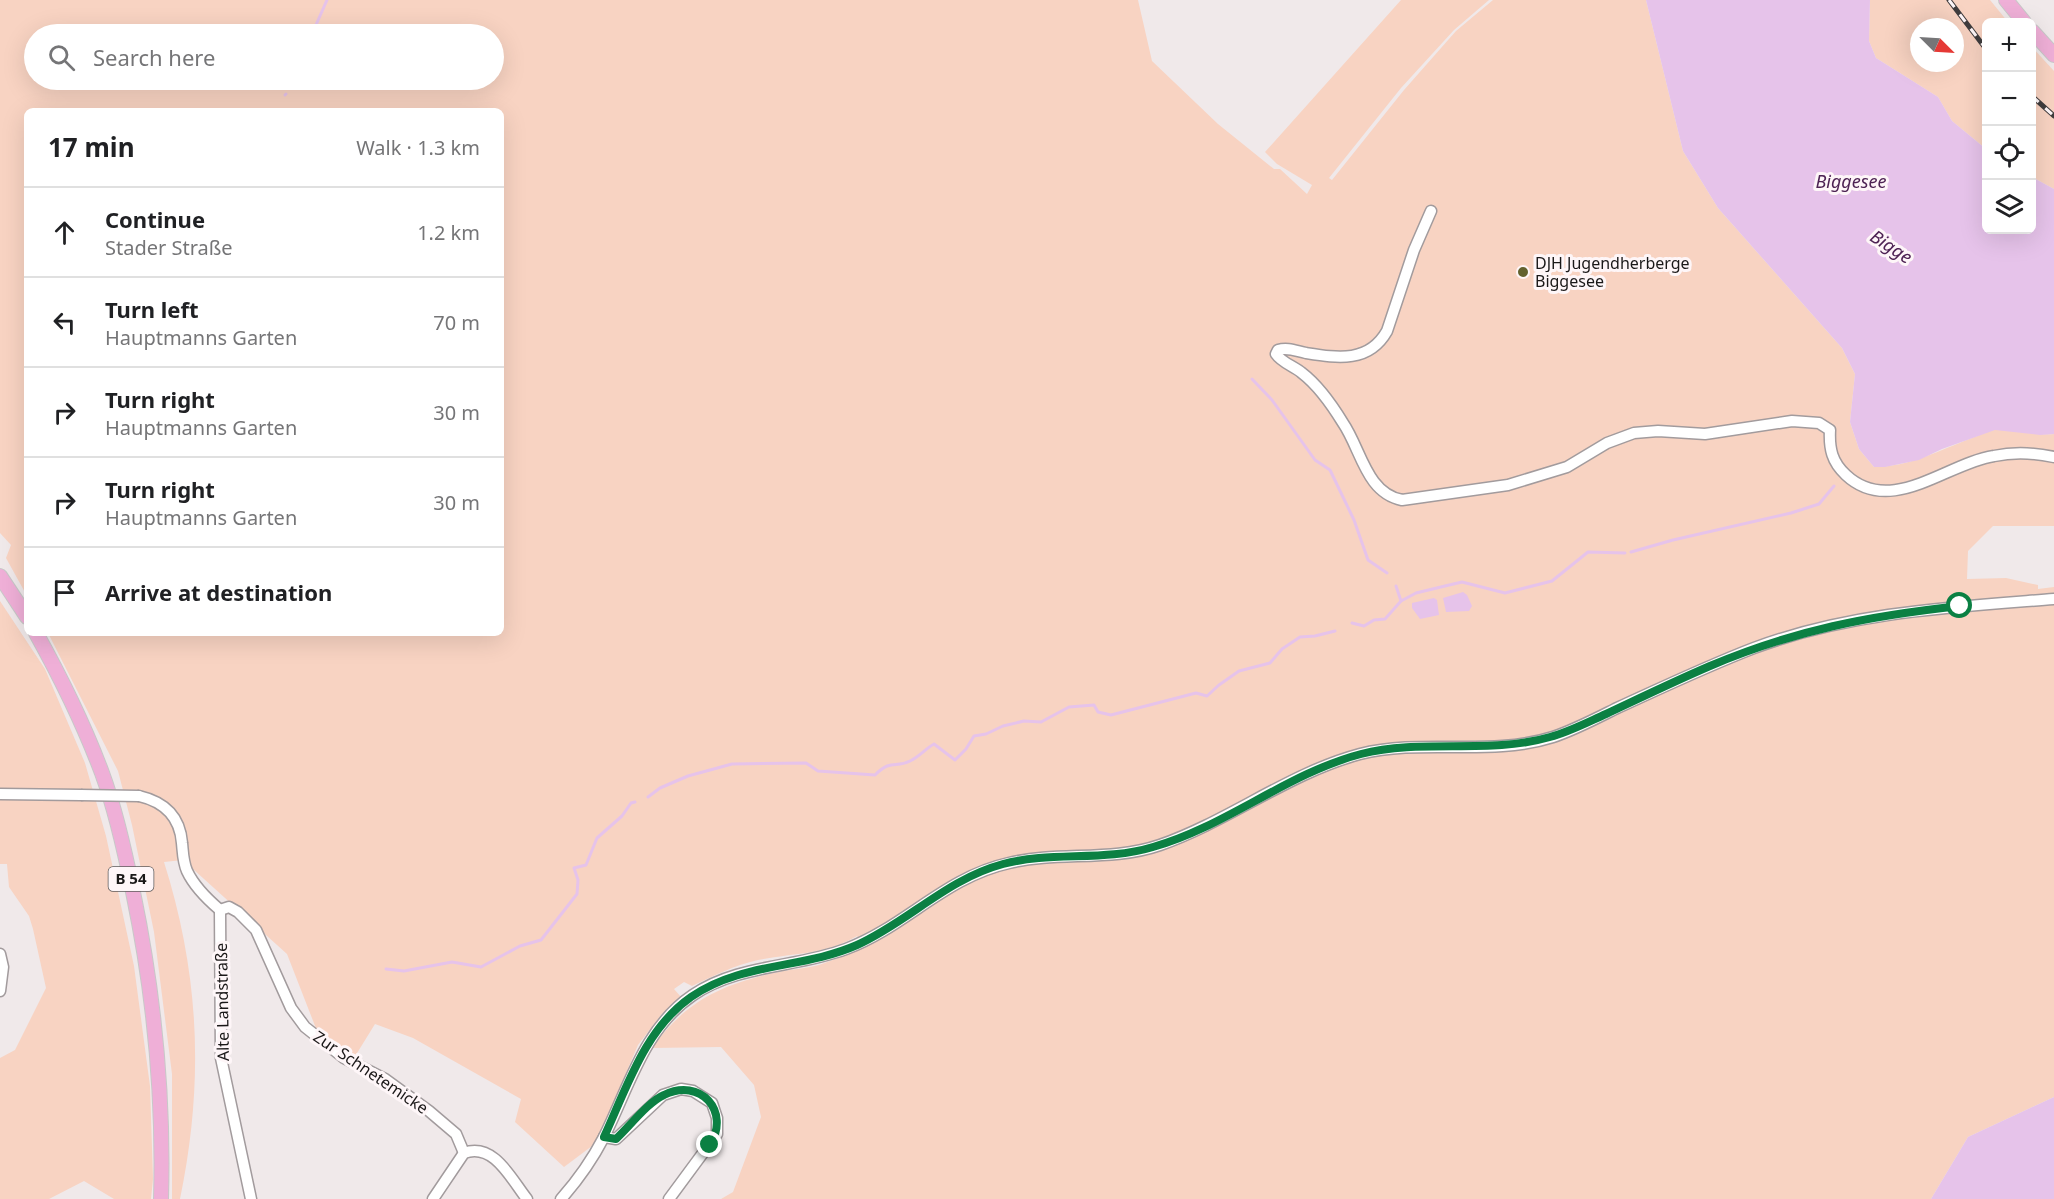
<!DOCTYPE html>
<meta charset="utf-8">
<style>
body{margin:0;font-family:"Noto Sans",sans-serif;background:#f2f2f2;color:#202124}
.controls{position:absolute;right:18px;top:18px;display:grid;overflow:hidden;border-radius:9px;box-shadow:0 6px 24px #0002}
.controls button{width:54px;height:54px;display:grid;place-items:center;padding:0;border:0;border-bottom:2px solid #e0e0e0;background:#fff;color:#202124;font:30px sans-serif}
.compass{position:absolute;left:1910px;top:18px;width:54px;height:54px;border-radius:50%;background:#fff;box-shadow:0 6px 24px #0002;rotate:114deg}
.stop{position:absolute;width:18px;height:18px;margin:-14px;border:4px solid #0b8043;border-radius:50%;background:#fff}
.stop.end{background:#0b8043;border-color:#fff;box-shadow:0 2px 6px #0008}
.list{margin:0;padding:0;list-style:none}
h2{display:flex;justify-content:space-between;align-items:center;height:78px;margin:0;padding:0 24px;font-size:26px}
h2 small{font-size:20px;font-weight:400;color:#757577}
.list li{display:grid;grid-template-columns:39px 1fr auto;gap:18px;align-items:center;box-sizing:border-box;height:90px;padding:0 24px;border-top:2px solid #e0e0e0}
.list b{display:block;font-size:22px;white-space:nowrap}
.list p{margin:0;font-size:20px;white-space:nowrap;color:#757577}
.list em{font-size:20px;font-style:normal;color:#757577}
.icon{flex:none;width:33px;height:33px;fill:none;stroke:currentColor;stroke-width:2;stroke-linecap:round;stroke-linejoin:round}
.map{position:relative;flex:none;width:2054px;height:1199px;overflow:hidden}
.search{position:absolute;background:#fff;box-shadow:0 6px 24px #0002;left:24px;top:24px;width:480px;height:66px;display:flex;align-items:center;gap:15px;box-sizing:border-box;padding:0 21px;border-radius:33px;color:#757577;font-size:22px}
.panel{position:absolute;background:#fff;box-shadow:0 6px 24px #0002;left:24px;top:108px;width:480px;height:528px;border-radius:9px}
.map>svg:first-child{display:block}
.green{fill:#f8d3c2;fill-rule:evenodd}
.water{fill:#e6c3ea}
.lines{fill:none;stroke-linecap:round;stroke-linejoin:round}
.stream{stroke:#e6c3ea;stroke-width:3}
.minor-casing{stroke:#a29b9d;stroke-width:13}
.major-casing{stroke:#c8c8c8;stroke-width:16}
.minor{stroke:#fff;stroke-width:10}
.major{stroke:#efafd7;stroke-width:14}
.rail-casing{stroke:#403d3e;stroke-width:5}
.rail{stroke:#fef6f8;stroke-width:3;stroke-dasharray:9;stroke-linecap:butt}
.minor-bridge-casing{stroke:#a29b9d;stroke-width:13;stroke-linecap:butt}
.minor-bridge{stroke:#fff;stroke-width:10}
.route{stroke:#0b8043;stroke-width:8}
.poi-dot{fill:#62612e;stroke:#fef6f8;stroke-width:2}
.labels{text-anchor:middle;stroke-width:6;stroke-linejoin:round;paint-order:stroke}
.shield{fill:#fef6f8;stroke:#5e5b5b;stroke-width:1.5}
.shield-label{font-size:15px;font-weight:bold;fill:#1a1818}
.poi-label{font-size:16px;fill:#1a1818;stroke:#fef6f8;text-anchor:start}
.street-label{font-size:16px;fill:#1a1818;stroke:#fef6f8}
.water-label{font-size:18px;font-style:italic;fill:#4e2354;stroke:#fef6f8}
</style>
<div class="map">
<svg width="2054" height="1199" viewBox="0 0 2054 1199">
<rect width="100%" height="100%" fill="#f0e9ea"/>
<!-- green -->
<g class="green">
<path d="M0 0H1138L1152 61 1218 124 1274 169H1280L1307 194 1312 185 1277 164 1265 152 1401 0H1489L1454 30 1401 88 1329 178 1332 180 1404 90 1456 31 1493 0H1646L1683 151 1718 208 1842 348 1855 374 1850 422 1859 449 1874 467C1909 467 1940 450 1972 438 1979 436 1986 431 1994 430 2008 427 2035 436 2054 434V526H1993L1968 551 1967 579 2006 578 2038 585V589L2054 587V1097L1968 1137 1931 1199H721L733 1192 761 1117 754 1085 721 1047 652 1048C687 999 725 983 783 971 795 969 807 968 819 965 834 960 848 954 862 948L857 936C824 955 793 953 758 960 735 965 713 976 692 986L684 982 674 989 681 997 661 1015 638 1045 596 1143 564 1167 515 1122 521 1099 413 1038 375 1024 354 1058 317 1031 287 954 183 860 164 862C200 976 204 1083 180 1199H172V1074L154 932 132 825 118 771 48 633H501V111H27V596L6 558 11 545 0 533ZM34 34H494V80H34Z"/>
<path d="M1870 0H1990L2008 22H1986V149L1952 121 1938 97 1876 58 1869 41ZM1919 27H1955V63H1919Z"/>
<polygon points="2032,47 2054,71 2054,189 2032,177"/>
<polygon points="0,601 45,669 85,763 106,836 134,966 150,1086 153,1179 151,1199 114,1199 84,1181 49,1199 0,1199 0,1058 15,1050 46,988 33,929 29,916 9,887 7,864 0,864"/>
</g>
<!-- water -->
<g class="water">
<polygon points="1646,0 1870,0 1869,41 1876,58 1938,97 1952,121 1986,149 1986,230 2032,230 2032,177 2054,189 2054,434 2040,435 1995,430 1942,449 1919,460 1885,467 1874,467 1859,449 1850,422 1855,374 1842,348 1718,208 1683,151"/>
<polygon points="1463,592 1467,595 1472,606 1469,611 1446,612 1443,598"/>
<polygon points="1434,598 1437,600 1439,615 1420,619 1412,608 1412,603"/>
<polygon points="2054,1097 2054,1199 1931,1199 1968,1137"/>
</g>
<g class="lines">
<!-- stream -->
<g class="stream">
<polyline points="312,34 327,0"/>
<polyline points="289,86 292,80"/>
<polyline points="285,95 286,94"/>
<polyline points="1252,379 1272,400 1315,460 1330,470 1354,520 1368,560 1387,573"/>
<polyline points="1631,552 1673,540 1791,513 1819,504 1834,486"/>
<polyline points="1396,586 1401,601"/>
<polyline points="1352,623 1364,626 1374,620 1385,619 1401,601 1416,593 1445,586 1462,582 1505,593 1552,581 1588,552 1625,553"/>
<path d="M648 797 660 788 688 776 732 764 806 763 818 771 875 775C892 758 895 769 910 761 919 757 925 749 934 744L955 760 966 749 974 736 986 734 1003 726 1024 721 1041 722 1069 707 1094 705 1098 712 1111 715 1196 693 1207 696 1219 685 1239 671 1270 663 1282 649 1300 637 1315 636 1335 631"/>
<polyline points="386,969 404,971 452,962 481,967 520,946 541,940 577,894 578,880 574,868 586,865 597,838 622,816 631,803 635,802"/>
</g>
<defs>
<g id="minor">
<path d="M1431 211 1414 250 1387 331C1369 363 1338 358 1306 353 1296 351 1288 347 1278 350L1276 354C1282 363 1294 366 1302 373 1319 386 1332 405 1343 423 1361 449 1366 493 1402 500L1508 485 1567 467 1607 443 1634 433 1658 431 1705 434 1792 421 1819 423 1830 430C1829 449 1832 462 1846 475 1891 517 1947 463 1994 456 2013 452 2035 453 2054 457"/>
<polyline points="0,794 81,795"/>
<path d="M139 796C165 802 180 817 182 843 183 853 183 862 187 871 194 886 207 899 220 910"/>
<polyline points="220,910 229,907 238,912 256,930 291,1008 305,1027 344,1058 385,1079 429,1111 456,1134 464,1153"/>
<polyline points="220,910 221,1058 251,1199"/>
<polyline points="0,954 3,967 0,991"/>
<polyline points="604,1137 616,1139 663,1095 681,1089 693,1091 712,1103 717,1118 717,1134 669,1199"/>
<path d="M433 1199 464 1153C494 1142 511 1179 527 1199"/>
<path d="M561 1199C578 1180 592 1160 604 1137 629 1087 644 1028 693 995 739 964 795 968 846 949 905 927 945 877 1009 863 1059 851 1111 862 1160 845 1229 821 1289 773 1360 754 1423 738 1490 757 1553 737 1574 730 1595 719 1615 709 1661 688 1707 666 1754 648 1850 612 1953 607 2054 599"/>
</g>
<g id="major">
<polyline points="2006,0 2024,22"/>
<polyline points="2032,31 2054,55"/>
<polyline points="0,576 27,617"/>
<path d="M36 633C61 678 84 725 102 773 116 811 125 852 133 892 154 993 164 1096 161 1199"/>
</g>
</defs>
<!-- minor casing -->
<use href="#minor" class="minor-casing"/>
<!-- major casing -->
<use href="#major" class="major-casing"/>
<!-- minor -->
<use href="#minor" class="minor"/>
<!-- major -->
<use href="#major" class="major"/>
<defs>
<g id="rail">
<polyline points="1949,0 1986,49"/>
<polyline points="2032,96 2054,116"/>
</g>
</defs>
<!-- rail casing -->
<use href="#rail" class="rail-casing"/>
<!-- rail -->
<use href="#rail" class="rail"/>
<defs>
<polyline id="minor-bridge" points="81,795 139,796"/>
</defs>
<!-- minor-bridge casing -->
<use href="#minor-bridge" class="minor-bridge-casing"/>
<!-- minor-bridge -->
<use href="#minor-bridge" class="minor-bridge"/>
</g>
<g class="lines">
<!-- route -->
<path class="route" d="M710 1145C731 1111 700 1077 664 1095 648 1102 630 1126 616 1139L604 1137C627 1087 645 1029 691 997 741 962 803 969 857 945 908 922 947 879 1003 864 1052 851 1104 862 1153 847 1225 827 1288 773 1361 754 1423 738 1488 755 1550 737 1569 732 1588 722 1606 714 1640 698 1675 681 1710 666 1795 630 1869 616 1960 606"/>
</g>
<!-- markers -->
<circle class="poi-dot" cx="1523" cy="272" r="6"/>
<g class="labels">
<!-- shield labels -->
<rect class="shield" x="108.5" y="867" width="45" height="24" rx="4.5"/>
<g class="shield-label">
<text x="131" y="884">B 54</text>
</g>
<!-- poi labels -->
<g class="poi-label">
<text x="1535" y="269">DJH Jugendherberge<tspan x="1535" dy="18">Biggesee</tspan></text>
</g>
<!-- street labels -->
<g class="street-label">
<text transform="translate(222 1002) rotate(-91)" y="6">Alte Landstraße</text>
<text transform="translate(371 1072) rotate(34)" y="6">Zur Schnetemicke</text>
</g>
<!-- water labels -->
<g class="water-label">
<text x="1851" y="188">Biggesee</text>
<text transform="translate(1891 247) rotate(33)" y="6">Bigge</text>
</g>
</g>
</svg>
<div class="controls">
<button>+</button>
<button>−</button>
<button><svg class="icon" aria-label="locate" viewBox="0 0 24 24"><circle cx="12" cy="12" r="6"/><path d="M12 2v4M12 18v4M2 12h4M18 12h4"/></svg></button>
<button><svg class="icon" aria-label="layers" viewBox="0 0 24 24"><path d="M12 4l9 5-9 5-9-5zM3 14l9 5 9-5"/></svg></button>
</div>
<svg class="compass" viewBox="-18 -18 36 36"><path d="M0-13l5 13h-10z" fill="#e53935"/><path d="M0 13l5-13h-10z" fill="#757577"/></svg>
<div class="stop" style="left:1960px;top:606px"></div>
<div class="stop end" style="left:710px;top:1145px"></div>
<div class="search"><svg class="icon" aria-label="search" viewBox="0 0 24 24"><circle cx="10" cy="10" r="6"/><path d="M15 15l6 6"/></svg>Search here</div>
<section class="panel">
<h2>17 min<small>Walk · 1.3 km</small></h2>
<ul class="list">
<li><svg class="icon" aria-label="ahead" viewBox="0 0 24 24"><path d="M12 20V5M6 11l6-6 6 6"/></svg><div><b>Continue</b><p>Stader Straße</p></div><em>1.2 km</em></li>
<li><svg class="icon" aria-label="left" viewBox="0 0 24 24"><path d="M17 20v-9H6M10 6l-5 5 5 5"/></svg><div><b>Turn left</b><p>Hauptmanns Garten</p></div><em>70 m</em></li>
<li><svg class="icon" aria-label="right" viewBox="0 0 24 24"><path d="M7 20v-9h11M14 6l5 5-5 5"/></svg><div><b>Turn right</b><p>Hauptmanns Garten</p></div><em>30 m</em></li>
<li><svg class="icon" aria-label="right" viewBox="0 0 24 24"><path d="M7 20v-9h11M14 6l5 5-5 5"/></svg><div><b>Turn right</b><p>Hauptmanns Garten</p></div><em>30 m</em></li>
<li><svg class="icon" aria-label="arrive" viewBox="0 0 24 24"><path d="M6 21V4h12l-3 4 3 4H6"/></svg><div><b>Arrive at destination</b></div></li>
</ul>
</section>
</div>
